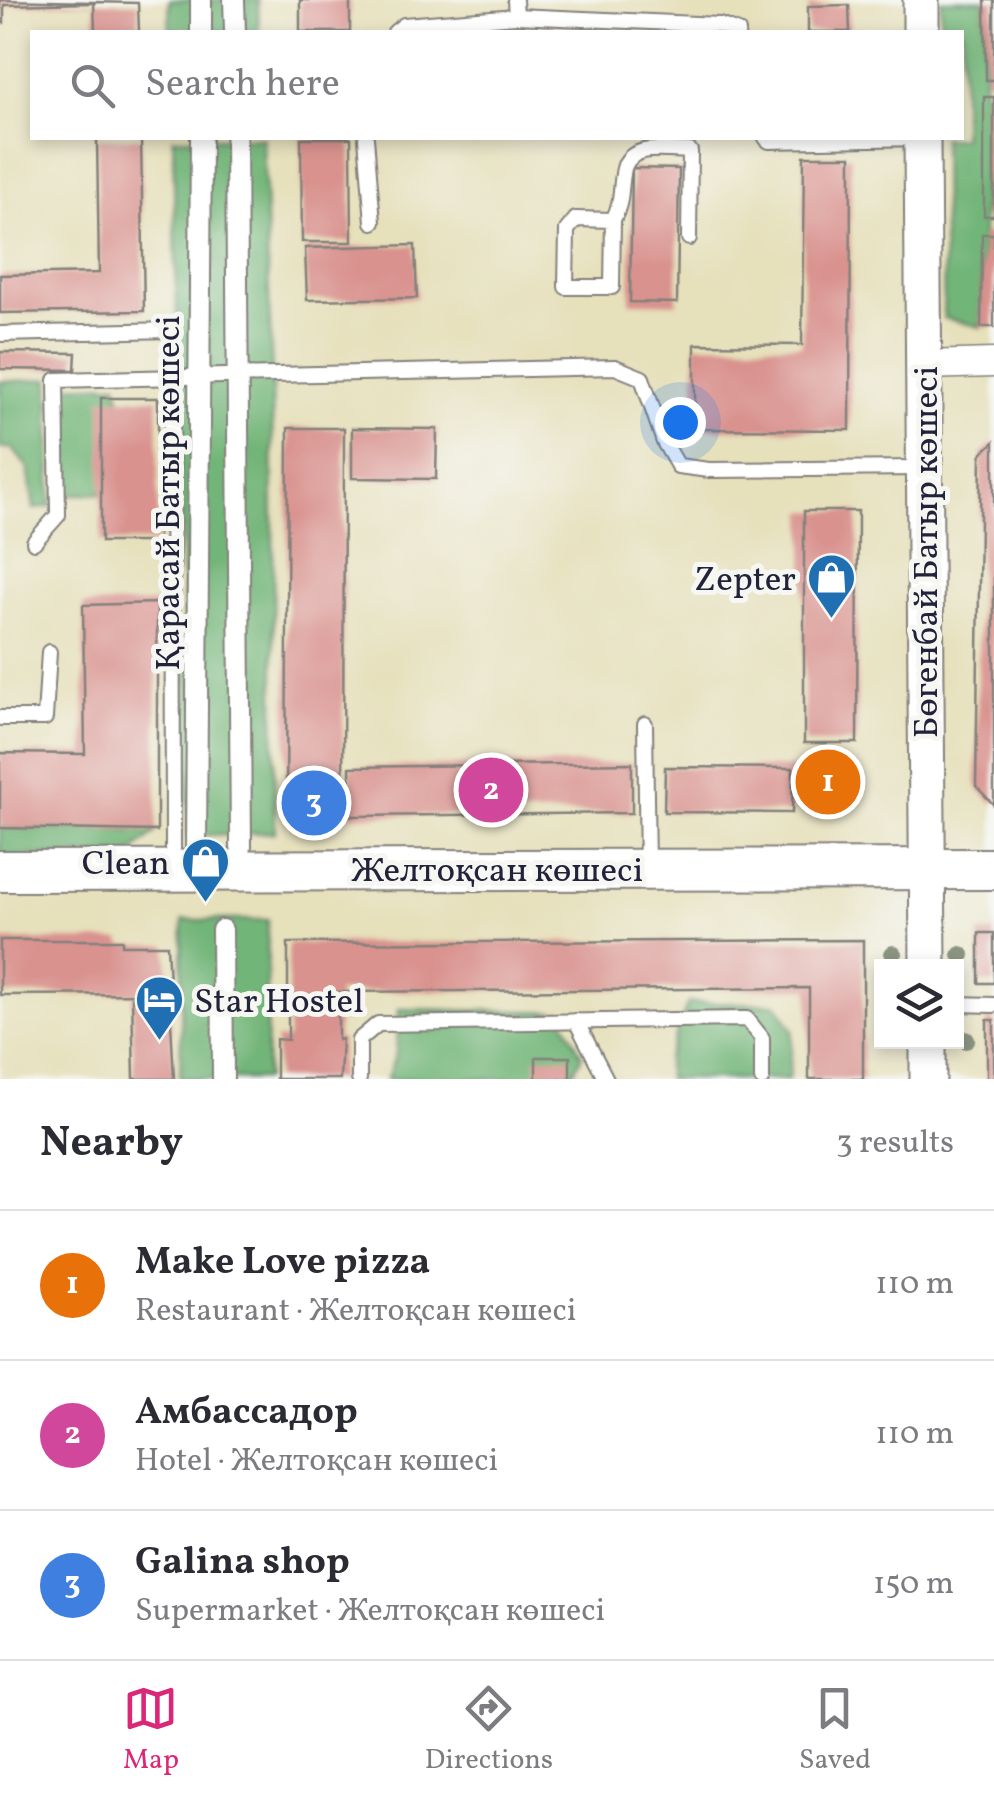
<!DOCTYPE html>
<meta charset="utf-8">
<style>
body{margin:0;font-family:Vollkorn,serif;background:#f7f7f7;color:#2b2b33}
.controls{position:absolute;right:30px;bottom:30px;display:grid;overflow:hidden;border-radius:0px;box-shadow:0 5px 15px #0003}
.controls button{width:90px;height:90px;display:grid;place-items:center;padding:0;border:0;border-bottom:2px solid #e1e1e2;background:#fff;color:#2b2b33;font:50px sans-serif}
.you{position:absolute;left:680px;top:422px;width:35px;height:35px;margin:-25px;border:8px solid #fff;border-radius:50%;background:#1a73e8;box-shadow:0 0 0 15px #1a73e833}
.badge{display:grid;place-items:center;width:65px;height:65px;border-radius:50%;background:#db2777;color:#fff;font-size:32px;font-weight:700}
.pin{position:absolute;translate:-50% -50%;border:5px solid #fff;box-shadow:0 2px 10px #0006}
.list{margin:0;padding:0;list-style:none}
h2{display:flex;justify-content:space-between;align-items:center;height:130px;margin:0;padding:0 40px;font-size:42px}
h2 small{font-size:32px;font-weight:400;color:#7c7c81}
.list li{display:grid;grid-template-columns:65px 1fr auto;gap:30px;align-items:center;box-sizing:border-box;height:150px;padding:0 40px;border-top:2px solid #e1e1e2}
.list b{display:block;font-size:38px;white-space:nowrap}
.list p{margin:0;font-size:32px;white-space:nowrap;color:#7c7c81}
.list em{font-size:32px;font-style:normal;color:#7c7c81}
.icon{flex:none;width:55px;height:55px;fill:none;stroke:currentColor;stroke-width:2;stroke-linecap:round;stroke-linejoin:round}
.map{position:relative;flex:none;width:994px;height:1079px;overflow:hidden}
.search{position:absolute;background:#fff;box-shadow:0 5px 15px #0003;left:30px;right:30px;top:30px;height:110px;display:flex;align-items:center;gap:25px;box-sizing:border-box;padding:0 35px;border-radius:0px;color:#7c7c81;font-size:38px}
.sheet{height:580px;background:#fff}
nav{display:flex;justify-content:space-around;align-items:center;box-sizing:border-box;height:140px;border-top:2px solid #e1e1e2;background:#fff;font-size:28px;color:#7c7c81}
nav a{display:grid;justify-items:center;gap:5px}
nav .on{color:#db2777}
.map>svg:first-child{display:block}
.forest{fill:#72b578;stroke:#4a6c5a;stroke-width:2.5}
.building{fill:#d9928e}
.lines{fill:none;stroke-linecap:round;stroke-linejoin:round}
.service-casing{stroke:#84817b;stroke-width:18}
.pedestrian-casing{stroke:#84817b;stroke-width:24}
.minor-casing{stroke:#84817b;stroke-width:31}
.tertiary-casing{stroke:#84817b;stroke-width:39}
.secondary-casing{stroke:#84817b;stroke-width:44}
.service{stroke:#fff;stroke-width:14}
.pedestrian{stroke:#fff;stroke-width:20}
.minor{stroke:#fff;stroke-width:28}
.tertiary{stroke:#fff;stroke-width:35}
.secondary{stroke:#fff;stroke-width:40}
.tree{fill:#8c9582}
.labels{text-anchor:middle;stroke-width:10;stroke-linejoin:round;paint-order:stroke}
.street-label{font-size:35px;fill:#22223b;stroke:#f6f6f2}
.poi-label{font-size:35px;fill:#22223b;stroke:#f6f6f2;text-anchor:end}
</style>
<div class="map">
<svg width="994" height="1079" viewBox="0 0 994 1079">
<rect width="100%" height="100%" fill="#f6f6f2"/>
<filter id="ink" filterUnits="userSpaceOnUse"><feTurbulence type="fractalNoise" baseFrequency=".01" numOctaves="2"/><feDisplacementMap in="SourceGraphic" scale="20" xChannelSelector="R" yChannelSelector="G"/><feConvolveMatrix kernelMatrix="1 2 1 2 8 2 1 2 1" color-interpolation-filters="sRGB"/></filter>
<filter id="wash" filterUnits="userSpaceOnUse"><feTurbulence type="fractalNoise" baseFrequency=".0048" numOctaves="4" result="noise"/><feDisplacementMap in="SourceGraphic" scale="40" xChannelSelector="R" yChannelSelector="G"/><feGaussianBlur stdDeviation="2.25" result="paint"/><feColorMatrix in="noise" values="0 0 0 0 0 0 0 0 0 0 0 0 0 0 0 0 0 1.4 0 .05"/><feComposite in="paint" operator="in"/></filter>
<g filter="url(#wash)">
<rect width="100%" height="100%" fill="#e6e0bb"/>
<!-- forest -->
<g class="forest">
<polygon points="169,0 258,0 259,32 170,32"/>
<polygon points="941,0 985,0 981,327 944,318 942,138 962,138 962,32 941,32"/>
<polygon points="173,138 263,138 272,374 275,832 189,836"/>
<polygon points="49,379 51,506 34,509 28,468 12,448 0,448 0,382"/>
<polygon points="117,384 120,398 101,493 64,495 61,386"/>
<polygon points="0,828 157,831 129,855 0,856"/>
<polygon points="183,920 268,920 266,1079 180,1079"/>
<polygon points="688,1003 777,1004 793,1030 789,1079 667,1079 667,1059"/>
<polygon points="399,1009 560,1012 582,1056 570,1079 387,1079 396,1053"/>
</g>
<g id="blocks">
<!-- building -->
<g class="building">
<polygon points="0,0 138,3 139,32 95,32 94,3 4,5 4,23 0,23"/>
<rect x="300" y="0" width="50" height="32"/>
<polygon points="985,0 994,0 994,80 986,80"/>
<polygon points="849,5 850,32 808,32 808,6"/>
<rect x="984" y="97" width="10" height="119"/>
<polygon points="97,138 141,138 144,311 0,313 0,275 99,273"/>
<polygon points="301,138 351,138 352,242 302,242"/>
<polygon points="804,156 851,156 850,430 695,429 695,344 802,345"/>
<polygon points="632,168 679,169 677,303 630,302"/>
<polygon points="982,234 994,234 994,327 981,327"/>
<polygon points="415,245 417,298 307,300 305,248"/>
<polygon points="0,352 76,353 75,370 0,369"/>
<rect x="101" y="398" width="57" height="144"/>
<polygon points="288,428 344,428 343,815 286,815"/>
<polygon points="352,428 437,429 436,479 352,478"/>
<polygon points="994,442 994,805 976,786 981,454"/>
<polygon points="804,511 858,511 857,743 804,743"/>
<polygon points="157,603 157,831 0,828 0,753 85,754 83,605"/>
<polygon points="632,763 632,813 351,816 350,767"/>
<polygon points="665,767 793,768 792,813 664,812"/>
<rect x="979" y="933" width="15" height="50"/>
<polygon points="0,940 122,940 122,945 167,945 174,1079 134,1079 132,996 157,994 0,995"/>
<polygon points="863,940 863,1079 809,1079 809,988 338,992 338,1040 342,1039 340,1079 276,1079 276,1039 288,1040 288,943"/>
<rect x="987" y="1020" width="7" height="59"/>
<rect x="536" y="1057" width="34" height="22"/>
</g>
</g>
</g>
<g filter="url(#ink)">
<use href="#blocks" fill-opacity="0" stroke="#84817b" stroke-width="2.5"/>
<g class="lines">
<defs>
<g id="service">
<polyline points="516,16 719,25 738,32"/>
<polyline points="395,32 404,25 516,16 515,0"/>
<polyline points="366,138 373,222"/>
<polyline points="766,138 769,141 921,138"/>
<polygon points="576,219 613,220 612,287 566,287 567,230"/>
<path d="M613 220C622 203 620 192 623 174 626 141 667 151 690 151L689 238"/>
<polyline points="0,334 172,330 173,849"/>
<polyline points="34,542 58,515 56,380 615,367 642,378 664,442 678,466 709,470 923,468"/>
<polyline points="0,718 45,718 49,652"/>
<polyline points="645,724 647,869"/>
<polyline points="956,1004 994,1005"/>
<polyline points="576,1021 606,1079"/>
<polyline points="359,1079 359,1040 378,1024 747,1019 762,1038 762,1079"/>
</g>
<g id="pedestrian">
<polyline points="234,0 235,32"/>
<polyline points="201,32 201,0"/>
<polyline points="236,138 241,847"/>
<polyline points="196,848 201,138"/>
<polyline points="222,930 223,1079"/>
</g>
<polyline id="minor" points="923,365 994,363"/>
<g id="tertiary">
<polyline points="921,0 921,32"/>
<polyline points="922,138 928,966"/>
<polyline points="928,1042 928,1079"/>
</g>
<polyline id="secondary" points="0,871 994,869"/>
</defs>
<!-- service casing -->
<use href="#service" class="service-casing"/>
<!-- pedestrian casing -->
<use href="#pedestrian" class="pedestrian-casing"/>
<!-- minor casing -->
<use href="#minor" class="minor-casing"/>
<!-- tertiary casing -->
<use href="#tertiary" class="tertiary-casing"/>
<!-- secondary casing -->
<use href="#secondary" class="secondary-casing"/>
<!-- service -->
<use href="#service" class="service"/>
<!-- pedestrian -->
<use href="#pedestrian" class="pedestrian"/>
<!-- minor -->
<use href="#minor" class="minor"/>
<!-- tertiary -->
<use href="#tertiary" class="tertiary"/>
<!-- secondary -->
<use href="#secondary" class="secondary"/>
</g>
<!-- trees -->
<g class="tree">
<circle cx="893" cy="954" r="9"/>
<circle cx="961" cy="955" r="9"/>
<circle cx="966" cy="1040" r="9"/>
</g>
</g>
<!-- icons -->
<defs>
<symbol id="shop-pin" viewBox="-11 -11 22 30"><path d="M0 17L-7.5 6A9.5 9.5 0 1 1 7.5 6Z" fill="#1f6fb2" stroke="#f6f6f2"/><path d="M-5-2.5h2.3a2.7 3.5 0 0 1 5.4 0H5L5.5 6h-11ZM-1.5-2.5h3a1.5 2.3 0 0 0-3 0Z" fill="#fff"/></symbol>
<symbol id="hotel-pin" viewBox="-11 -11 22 30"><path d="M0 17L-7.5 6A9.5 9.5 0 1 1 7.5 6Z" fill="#1f6fb2" stroke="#f6f6f2"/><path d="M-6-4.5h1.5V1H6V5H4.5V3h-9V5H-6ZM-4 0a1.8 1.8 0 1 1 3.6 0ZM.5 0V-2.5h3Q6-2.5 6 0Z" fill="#fff"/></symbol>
</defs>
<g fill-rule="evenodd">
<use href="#shop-pin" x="804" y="550" width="55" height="75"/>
<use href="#shop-pin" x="178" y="834" width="55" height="75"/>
<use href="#hotel-pin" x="132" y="972" width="55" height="75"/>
</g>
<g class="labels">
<!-- street labels -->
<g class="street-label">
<text transform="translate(167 493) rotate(-90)" y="12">Қарасай Батыр көшесі</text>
<text transform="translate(925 552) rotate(-90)" y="12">Бөгенбай Батыр көшесі</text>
<text x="497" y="881">Желтоқсан көшесі</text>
</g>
<!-- poi labels -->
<g class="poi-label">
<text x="796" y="590">Zepter</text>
<text x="170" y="874">Clean</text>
<text x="194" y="1012" text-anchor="start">Star Hostel</text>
</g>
</g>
</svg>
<div class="controls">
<button><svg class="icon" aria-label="layers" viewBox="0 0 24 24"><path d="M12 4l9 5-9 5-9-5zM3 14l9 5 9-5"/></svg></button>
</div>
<div class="you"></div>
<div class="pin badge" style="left:828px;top:782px;background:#e8710a">1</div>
<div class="pin badge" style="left:491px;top:790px;background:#d1479c">2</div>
<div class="pin badge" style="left:314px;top:803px;background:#3f7fe0">3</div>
<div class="search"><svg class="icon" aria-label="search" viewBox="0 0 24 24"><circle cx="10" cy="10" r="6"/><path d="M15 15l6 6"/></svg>Search here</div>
</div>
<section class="sheet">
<h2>Nearby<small>3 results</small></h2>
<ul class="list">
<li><span class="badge" style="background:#e8710a">1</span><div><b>Make Love pizza</b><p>Restaurant · Желтоқсан көшесі</p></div><em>110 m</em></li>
<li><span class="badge" style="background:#d1479c">2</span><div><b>Амбассадор</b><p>Hotel · Желтоқсан көшесі</p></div><em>110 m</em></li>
<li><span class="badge" style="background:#3f7fe0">3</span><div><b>Galina shop</b><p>Supermarket · Желтоқсан көшесі</p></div><em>150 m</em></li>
</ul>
</section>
<nav>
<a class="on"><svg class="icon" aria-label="map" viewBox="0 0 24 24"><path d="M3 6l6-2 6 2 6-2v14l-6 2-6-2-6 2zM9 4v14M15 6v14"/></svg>Map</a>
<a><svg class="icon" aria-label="directions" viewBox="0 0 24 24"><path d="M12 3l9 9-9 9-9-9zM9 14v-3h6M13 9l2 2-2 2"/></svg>Directions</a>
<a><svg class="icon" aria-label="saved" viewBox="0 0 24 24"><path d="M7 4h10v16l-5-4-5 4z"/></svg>Saved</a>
</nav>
